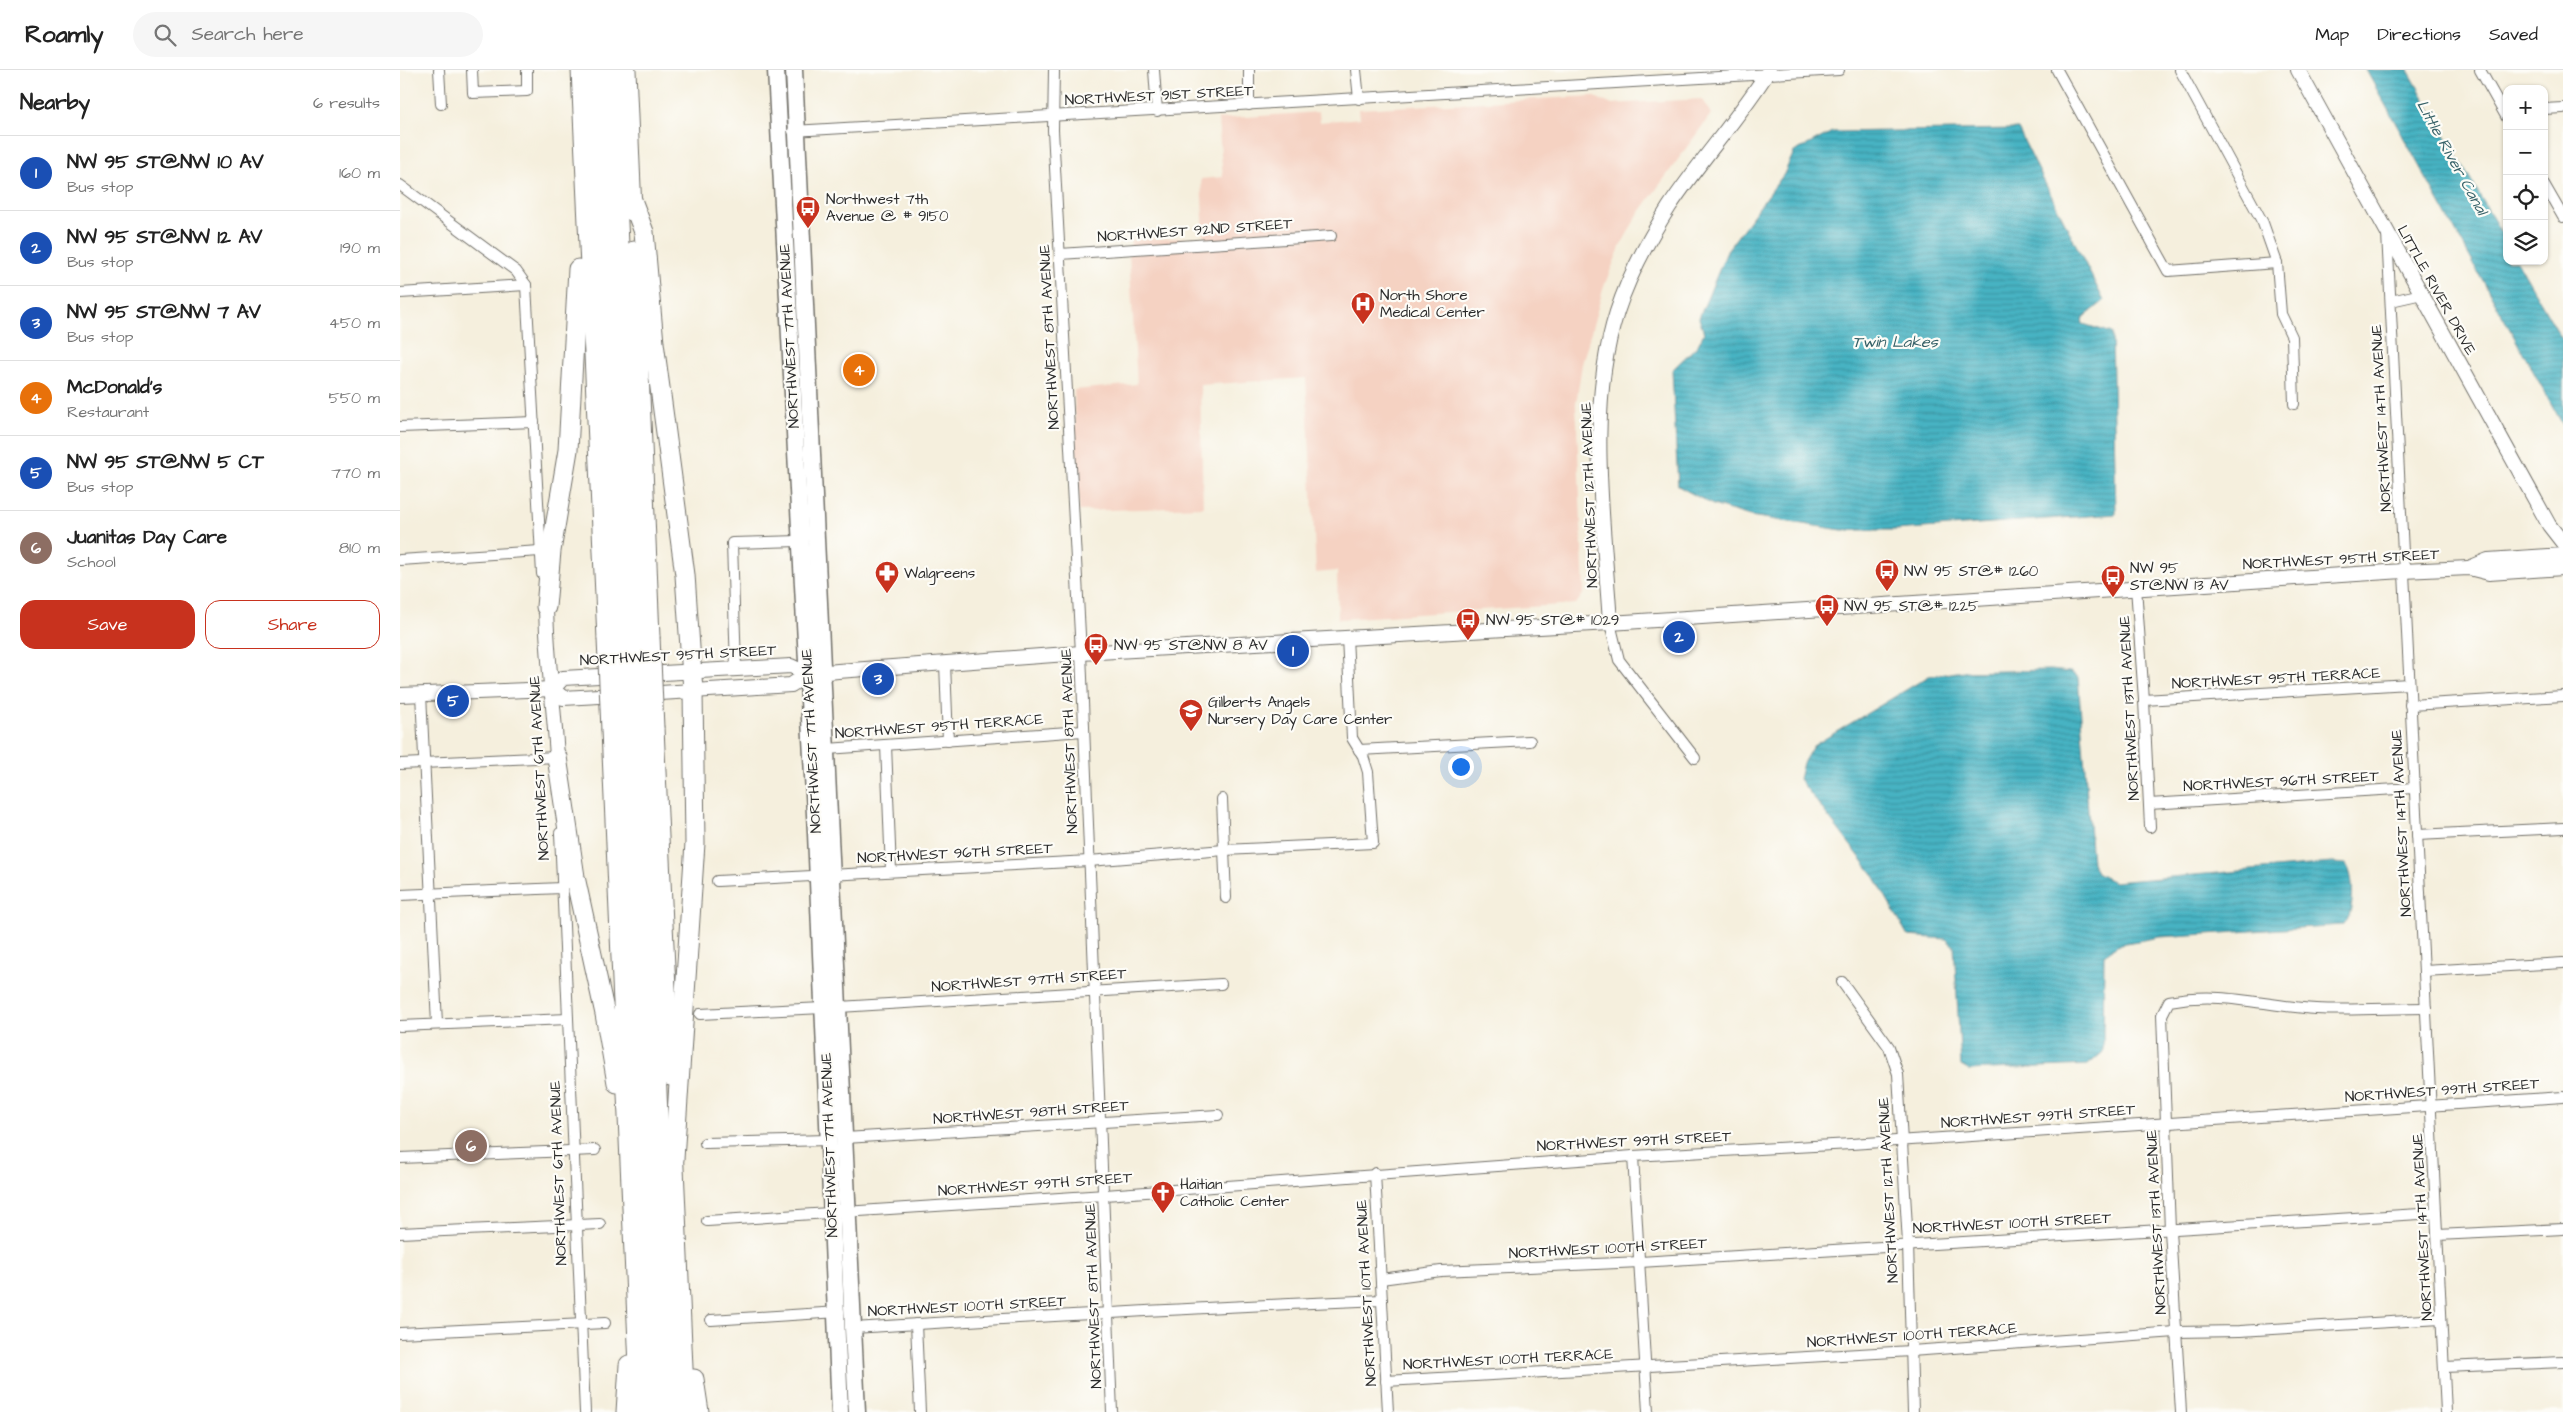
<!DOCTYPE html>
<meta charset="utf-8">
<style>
body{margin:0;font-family:"Architects Daughter",sans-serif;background:#f6f6f6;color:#222}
.controls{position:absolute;right:15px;top:15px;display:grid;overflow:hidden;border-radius:10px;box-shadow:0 1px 4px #0004}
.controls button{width:45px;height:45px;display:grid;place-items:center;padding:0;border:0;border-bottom:1px solid #e0e0e0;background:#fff;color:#222;font:25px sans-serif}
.you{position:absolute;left:1060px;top:696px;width:18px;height:18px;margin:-12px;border:4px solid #fff;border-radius:50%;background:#1a73e8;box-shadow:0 0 0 8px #1a73e833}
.badge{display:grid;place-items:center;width:32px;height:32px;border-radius:50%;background:#c8321e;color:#fff;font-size:16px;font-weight:700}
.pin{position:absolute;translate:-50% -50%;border:2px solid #fff;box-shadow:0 1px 5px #0006}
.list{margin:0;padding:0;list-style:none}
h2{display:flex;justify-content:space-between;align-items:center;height:65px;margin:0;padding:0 20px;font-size:21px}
h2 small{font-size:16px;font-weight:400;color:#767676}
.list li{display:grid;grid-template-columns:32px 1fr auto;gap:15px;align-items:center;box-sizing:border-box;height:75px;padding:0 20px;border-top:1px solid #e0e0e0}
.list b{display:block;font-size:19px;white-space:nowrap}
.list p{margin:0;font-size:16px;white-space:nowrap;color:#767676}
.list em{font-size:16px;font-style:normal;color:#767676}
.actions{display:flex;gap:10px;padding:15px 20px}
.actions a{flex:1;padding:11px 0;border:1px solid #c8321e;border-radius:15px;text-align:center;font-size:18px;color:#c8321e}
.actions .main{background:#c8321e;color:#fff}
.icon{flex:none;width:28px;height:28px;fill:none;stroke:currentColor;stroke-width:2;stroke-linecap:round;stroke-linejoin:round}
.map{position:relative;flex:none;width:2163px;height:1342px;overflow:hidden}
header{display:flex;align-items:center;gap:30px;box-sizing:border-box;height:70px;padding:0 25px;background:#fff;border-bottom:1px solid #e0e0e0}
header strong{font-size:24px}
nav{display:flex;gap:28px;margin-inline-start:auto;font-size:18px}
.search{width:350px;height:45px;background:#f6f6f6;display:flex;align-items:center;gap:12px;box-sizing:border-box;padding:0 18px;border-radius:28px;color:#767676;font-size:19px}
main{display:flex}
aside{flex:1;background:#fff}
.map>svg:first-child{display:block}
.built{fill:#f5d2c2}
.water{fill:url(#water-rules);stroke:#386f77}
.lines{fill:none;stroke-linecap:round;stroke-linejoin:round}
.street-casing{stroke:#727069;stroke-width:12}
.secondary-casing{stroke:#727069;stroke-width:16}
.primary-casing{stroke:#727069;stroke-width:19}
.highway-casing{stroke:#727069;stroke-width:21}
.street{stroke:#fff;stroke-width:10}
.secondary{stroke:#fff;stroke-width:14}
.primary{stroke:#fff;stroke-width:16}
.highway{stroke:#fff;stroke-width:19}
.highway-bridge-casing{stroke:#727069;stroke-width:21;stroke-linecap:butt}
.highway-bridge{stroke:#fff;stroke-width:19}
.labels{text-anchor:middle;stroke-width:4.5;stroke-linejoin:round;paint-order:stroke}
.street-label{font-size:15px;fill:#2b2b2b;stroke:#fdfcf7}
.poi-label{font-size:15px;fill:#2b2b2b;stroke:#fdfcf7;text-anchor:start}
.water-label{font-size:16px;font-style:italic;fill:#366168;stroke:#fdfcf7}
</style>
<header>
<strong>Roamly</strong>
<div class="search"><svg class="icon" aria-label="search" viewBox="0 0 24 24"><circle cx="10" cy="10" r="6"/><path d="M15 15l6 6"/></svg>Search here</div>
<nav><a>Map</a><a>Directions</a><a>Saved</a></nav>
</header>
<main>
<aside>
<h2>Nearby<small>6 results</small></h2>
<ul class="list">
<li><span class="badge" style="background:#1a4fb4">1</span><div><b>NW 95 ST@NW 10 AV</b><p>Bus stop</p></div><em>160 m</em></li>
<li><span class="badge" style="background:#1a4fb4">2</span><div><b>NW 95 ST@NW 12 AV</b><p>Bus stop</p></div><em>190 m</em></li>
<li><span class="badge" style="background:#1a4fb4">3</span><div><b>NW 95 ST@NW 7 AV</b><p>Bus stop</p></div><em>450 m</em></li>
<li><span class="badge" style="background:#e8710a">4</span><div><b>McDonald's</b><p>Restaurant</p></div><em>550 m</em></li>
<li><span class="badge" style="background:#1a4fb4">5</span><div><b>NW 95 ST@NW 5 CT</b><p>Bus stop</p></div><em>770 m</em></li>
<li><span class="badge" style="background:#8d6e63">6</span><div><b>Juanitas Day Care</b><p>School</p></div><em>810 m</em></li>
</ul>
<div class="actions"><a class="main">Save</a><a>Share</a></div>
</aside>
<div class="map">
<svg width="2163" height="1342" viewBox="0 0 2163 1342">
<defs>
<pattern id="water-rules" width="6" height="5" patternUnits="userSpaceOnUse" patternTransform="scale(1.25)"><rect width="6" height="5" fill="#46b3c3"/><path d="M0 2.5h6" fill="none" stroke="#3b929f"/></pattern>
</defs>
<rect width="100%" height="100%" fill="#fdfcf7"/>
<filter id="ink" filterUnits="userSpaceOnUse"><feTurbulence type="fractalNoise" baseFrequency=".02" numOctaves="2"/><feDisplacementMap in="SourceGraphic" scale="10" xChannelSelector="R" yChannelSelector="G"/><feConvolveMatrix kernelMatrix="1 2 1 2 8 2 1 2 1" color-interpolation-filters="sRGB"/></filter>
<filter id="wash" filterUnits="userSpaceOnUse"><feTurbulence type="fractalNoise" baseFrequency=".0096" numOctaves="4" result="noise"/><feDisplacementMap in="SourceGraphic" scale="20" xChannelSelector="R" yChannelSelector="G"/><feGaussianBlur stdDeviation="1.12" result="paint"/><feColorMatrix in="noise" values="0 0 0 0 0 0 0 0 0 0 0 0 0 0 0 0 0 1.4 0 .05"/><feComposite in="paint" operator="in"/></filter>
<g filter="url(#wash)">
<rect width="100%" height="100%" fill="#f5efdd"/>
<!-- built -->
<polygon class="built" points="1193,26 1210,34 1302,29 1311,44 1237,146 1221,175 1204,216 1182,294 1176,334 1184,523 1176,534 938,549 937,501 916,503 906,308 800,315 803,437 679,441 674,320 737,314 729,184 731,170 804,167 801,109 823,107 818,49 919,42 920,52 960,48 959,39"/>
<!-- water -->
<g class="water">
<polygon points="1966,0 2008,0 2107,173 2107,191 2117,191 2163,271 2163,355"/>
<polygon points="1618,59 1704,231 1682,249 1683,254 1712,263 1716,444 1495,460 1442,460 1350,446 1313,435 1278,416 1272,300 1298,275 1304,263 1299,248 1328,179 1384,104 1394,82 1432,62"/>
<path d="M1651 600 1670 602 1678 607 1692 793 1698 804 1714 812 1932 793 1946 794C1955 807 1955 844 1943 855L1760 867 1720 874 1704 885 1703 982 1688 995 1568 1000 1561 996 1554 876 1546 869 1508 866 1473 804 1399 709 1403 693 1413 676 1529 606 1557 602Z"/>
</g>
</g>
<g filter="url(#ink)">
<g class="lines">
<defs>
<g id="street">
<polyline points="39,0 41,34"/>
<polyline points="72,0 73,23 127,21 127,0"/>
<polyline points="654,0 653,60 681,583 712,1342"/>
<polyline points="754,0 757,41"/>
<polyline points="956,0 959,29"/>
<polyline points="1657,0 1768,201 1877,193"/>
<polyline points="1780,0 1863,153 1877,193 1881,244 1892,267 1894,334"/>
<polyline points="2080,0 2107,48"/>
<polyline points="849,35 849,0"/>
<polyline points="2144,39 2163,38"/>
<polyline points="393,61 1439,0"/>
<polyline points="2144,114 2163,147"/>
<polyline points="0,115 116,201 126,215 142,504"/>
<polyline points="1987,163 2046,1342"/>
<polyline points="660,184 931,166"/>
<polyline points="0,223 126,215"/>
<polyline points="1991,231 2022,224"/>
<polyline points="0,357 134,352"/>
<polyline points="0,490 140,481"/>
<polyline points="1736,517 1744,630 1750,757"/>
<polyline points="1210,553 1219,590 1295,688"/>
<polyline points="545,593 548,671"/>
<polyline points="336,598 332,473 400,471"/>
<polyline points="21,624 37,954"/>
<polyline points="1744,630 2009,614"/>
<polyline points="2010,635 2163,626"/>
<polyline points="486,675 491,801"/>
<polyline points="427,679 683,661"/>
<polyline points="959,680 1130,671"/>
<polyline points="0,694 157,687 157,691"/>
<polyline points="822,729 826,828"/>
<polyline points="1749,734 2014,718"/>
<polyline points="160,763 185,1342"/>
<polyline points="2017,765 2163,758"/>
<polyline points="317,811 689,791 824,780 973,773 968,702 963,686 952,668 947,567"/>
<polyline points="0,825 162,818"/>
<polyline points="2024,901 2163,893"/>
<polyline points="1442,912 1489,977 1498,1004 1508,1174 1513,1342"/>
<polyline points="439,937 821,914"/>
<polyline points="300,944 423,938"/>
<polyline points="0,956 168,949"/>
<polyline points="445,1068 818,1045"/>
<polyline points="305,1073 429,1070"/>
<polyline points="1233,1086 1248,1342"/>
<polyline points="0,1088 195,1080"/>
<polyline points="975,1103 988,1342"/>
<polyline points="307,1151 705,1125 1233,1086 1451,1074 2163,1027"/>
<polyline points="0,1163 200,1154"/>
<polyline points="2037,1165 2163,1159"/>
<polyline points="981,1209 1041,1201 1240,1192 2036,1143"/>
<polyline points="311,1250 439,1242"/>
<polyline points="516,1254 520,1342"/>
<path d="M454 1258C630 1247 806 1237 982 1230"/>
<polyline points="0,1263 205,1253"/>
<polyline points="2044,1297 2163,1292"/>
<polyline points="986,1311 1511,1281 1776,1262 1840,1261 2041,1249"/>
<path d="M1781 1342 1770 1160 1762 945 1769 931C1825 921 1862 936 1916 939 1952 941 1990 938 2026 938"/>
</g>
<g id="secondary">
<polyline points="1898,0 2149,455 2163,473"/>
<polyline points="2069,498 2088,490 2163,485"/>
<path d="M146 537C147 587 154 637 157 687"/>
<path d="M1210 553C1204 454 1186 337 1217 242 1229 205 1248 170 1269 137 1300 90 1339 48 1369 0"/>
<polyline points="244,604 391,596 408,604"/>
<polyline points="153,619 163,608 217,605"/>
<polyline points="244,624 391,615 408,604 438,601 681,583 1210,553 2003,501 2069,498 2089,503 2163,498"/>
<polyline points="0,625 153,619 163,628 217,625"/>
</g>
<g id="primary">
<polyline points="376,0 416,763 440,1342"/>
<polyline points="394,0 457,1342"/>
</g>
<g id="highway">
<polyline points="181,0 207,569"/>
<polyline points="195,0 221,568"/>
<polyline points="211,0 237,568"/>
<polyline points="226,0 232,141"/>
<polyline points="232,130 244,162 254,273 285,505 293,621 295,773 274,1089"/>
<polyline points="234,181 250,567"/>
<polyline points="146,537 151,481 168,380 178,199"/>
<polyline points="241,658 271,1342"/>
<polyline points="254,658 270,1006"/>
<polyline points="225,659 255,1342"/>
<polyline points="211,660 241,1342"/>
<polyline points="157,687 175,807 205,944 217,1013"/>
<polyline points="273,1076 285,1342"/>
<polyline points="294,1309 299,1342"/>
<polyline points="226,1342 229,1295"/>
</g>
</defs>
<!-- street casing -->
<use href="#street" class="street-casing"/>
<!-- secondary casing -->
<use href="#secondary" class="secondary-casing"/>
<!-- primary casing -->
<use href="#primary" class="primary-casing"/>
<!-- highway casing -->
<use href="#highway" class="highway-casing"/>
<!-- street -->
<use href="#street" class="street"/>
<!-- secondary -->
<use href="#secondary" class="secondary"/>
<!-- primary -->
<use href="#primary" class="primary"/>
<!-- highway -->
<use href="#highway" class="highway"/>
<defs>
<g id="highway-bridge">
<polyline points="250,567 254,658"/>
<polyline points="221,568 225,659"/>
<polyline points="237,568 241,658"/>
<polyline points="207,569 211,660"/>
</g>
</defs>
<!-- highway-bridge casing -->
<use href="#highway-bridge" class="highway-bridge-casing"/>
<!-- highway-bridge -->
<use href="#highway-bridge" class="highway-bridge"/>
</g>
</g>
<!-- icons -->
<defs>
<symbol id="bus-pin" viewBox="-11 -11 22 30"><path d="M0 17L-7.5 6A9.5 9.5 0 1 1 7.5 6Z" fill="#c8321e" stroke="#fdfcf7"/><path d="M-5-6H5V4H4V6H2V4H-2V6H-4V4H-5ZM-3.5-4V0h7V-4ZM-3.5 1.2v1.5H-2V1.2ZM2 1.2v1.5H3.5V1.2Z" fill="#fff"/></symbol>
<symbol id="hospital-pin" viewBox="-11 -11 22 30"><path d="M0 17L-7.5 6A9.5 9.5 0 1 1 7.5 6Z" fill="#c8321e" stroke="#fdfcf7"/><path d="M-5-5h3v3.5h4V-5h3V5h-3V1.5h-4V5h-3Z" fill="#fff"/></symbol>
<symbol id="pharmacy-pin" viewBox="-11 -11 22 30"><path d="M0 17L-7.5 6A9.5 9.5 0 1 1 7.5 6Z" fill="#c8321e" stroke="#fdfcf7"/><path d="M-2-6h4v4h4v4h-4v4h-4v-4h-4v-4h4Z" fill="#fff"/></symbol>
<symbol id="school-pin" viewBox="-11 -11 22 30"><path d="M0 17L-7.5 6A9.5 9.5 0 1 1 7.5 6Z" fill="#c8321e" stroke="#fdfcf7"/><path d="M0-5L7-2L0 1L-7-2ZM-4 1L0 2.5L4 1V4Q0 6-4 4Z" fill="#fff"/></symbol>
<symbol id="church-pin" viewBox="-11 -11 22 30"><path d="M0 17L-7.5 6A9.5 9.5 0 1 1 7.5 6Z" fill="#c8321e" stroke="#fdfcf7"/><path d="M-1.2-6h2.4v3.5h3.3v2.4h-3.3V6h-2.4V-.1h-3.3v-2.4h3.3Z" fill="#fff"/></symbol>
</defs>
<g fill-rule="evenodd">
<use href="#bus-pin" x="394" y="124" width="28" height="38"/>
<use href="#hospital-pin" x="949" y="220" width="28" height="38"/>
<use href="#bus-pin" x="1473" y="487" width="28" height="38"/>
<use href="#pharmacy-pin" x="473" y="489" width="28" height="38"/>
<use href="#bus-pin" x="1699" y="493" width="28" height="38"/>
<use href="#bus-pin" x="1413" y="522" width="28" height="38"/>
<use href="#bus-pin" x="1054" y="536" width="28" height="38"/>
<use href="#bus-pin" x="682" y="561" width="28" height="38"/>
<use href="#school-pin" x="777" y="627" width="28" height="38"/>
<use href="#church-pin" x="749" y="1109" width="28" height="38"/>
</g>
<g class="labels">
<!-- street labels -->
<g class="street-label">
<text transform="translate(759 25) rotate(-3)" y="5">NORTHWEST 91ST STREET</text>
<text transform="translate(795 160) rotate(-4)" y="5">NORTHWEST 92ND STREET</text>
<text transform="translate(2037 220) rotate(61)" y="5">LITTLE RIVER DRIVE</text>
<text transform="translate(389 266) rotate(-93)" y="5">NORTHWEST 7TH AVENUE</text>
<text transform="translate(649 267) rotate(-93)" y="5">NORTHWEST 8TH AVENUE</text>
<text transform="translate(1981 348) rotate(-93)" y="5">NORTHWEST 14TH AVENUE</text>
<text transform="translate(1189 425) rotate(-92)" y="5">NORTHWEST 12TH AVENUE</text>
<text transform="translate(1941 489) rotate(-3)" y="5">NORTHWEST 95TH STREET</text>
<text transform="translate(278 585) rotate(-3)" y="5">NORTHWEST 95TH STREET</text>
<text transform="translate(1876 608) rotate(-3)" y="5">NORTHWEST 95TH TERRACE</text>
<text transform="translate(1729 638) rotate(-93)" y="5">NORTHWEST 13TH AVENUE</text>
<text transform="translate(539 656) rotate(-4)" y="5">NORTHWEST 95TH TERRACE</text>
<text transform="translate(411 671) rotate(-93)" y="5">NORTHWEST 7TH AVENUE</text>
<text transform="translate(669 671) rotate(-92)" y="5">NORTHWEST 8TH AVENUE</text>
<text transform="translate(139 698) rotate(-93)" y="5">NORTHWEST 6TH AVENUE</text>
<text transform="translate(1881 711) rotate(-3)" y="5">NORTHWEST 96TH STREET</text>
<text transform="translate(2001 753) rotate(-93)" y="5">NORTHWEST 14TH AVENUE</text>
<text transform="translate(555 783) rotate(-3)" y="5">NORTHWEST 96TH STREET</text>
<text transform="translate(629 910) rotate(-4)" y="5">NORTHWEST 97TH STREET</text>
<text transform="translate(2042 1020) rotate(-4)" y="5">NORTHWEST 99TH STREET</text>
<text transform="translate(631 1042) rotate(-4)" y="5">NORTHWEST 98TH STREET</text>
<text transform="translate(1638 1046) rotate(-4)" y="5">NORTHWEST 99TH STREET</text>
<text transform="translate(1234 1071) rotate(-3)" y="5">NORTHWEST 99TH STREET</text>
<text transform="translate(429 1075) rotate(-92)" y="5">NORTHWEST 7TH AVENUE</text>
<text transform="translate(158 1103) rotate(-92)" y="5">NORTHWEST 6TH AVENUE</text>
<text transform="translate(635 1114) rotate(-4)" y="5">NORTHWEST 99TH STREET</text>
<text transform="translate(1488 1120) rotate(-93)" y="5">NORTHWEST 12TH AVENUE</text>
<text transform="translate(1756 1152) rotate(-93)" y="5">NORTHWEST 13TH AVENUE</text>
<text transform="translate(1612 1153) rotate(-3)" y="5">NORTHWEST 100TH STREET</text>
<text transform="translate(2022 1157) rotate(-93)" y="5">NORTHWEST 14TH AVENUE</text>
<text transform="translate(1208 1178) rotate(-3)" y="5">NORTHWEST 100TH STREET</text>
<text transform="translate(966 1223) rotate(-93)" y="5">NORTHWEST 10TH AVENUE</text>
<text transform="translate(693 1226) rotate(-92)" y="5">NORTHWEST 8TH AVENUE</text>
<text transform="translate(567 1236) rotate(-3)" y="5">NORTHWEST 100TH STREET</text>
<text transform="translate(1512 1265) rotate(-4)" y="5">NORTHWEST 100TH TERRACE</text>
<text transform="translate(1108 1289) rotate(-3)" y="5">NORTHWEST 100TH TERRACE</text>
</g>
<!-- poi labels -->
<g class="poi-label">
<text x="426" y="134">Northwest 7th<tspan x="426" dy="17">Avenue @ # 9150</tspan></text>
<text x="980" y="230">North Shore<tspan x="980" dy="17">Medical Center</tspan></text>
<text x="1730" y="503">NW 95<tspan x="1730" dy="17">ST@NW 13 AV</tspan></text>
<text x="1504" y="506">NW 95 ST@# 1260</text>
<text x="504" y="508">Walgreens</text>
<text x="1444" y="541">NW 95 ST@# 1225</text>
<text x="1086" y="555">NW 95 ST@# 1029</text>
<text x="714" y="580">NW 95 ST@NW 8 AV</text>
<text x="808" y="637">Gilberts Angels<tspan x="808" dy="17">Nursery Day Care Center</tspan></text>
<text x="780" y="1119">Haitian<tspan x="780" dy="17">Catholic Center</tspan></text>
</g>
<!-- water labels -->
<g class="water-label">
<text transform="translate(2053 87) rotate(61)" y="6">Little River Canal</text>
<text x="1495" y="277">Twin Lakes</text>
</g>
</g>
</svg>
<div class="controls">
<button>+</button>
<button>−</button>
<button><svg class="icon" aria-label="locate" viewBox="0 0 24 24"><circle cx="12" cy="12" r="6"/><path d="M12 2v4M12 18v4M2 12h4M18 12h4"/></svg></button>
<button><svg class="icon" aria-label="layers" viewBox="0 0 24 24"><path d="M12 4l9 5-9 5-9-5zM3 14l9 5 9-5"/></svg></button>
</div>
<div class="you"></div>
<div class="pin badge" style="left:893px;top:581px;background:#1a4fb4">1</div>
<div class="pin badge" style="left:1279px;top:567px;background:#1a4fb4">2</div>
<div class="pin badge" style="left:478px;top:609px;background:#1a4fb4">3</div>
<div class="pin badge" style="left:459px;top:300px;background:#e8710a">4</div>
<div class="pin badge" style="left:53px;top:631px;background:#1a4fb4">5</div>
<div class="pin badge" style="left:71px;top:1076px;background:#8d6e63">6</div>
</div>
</main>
